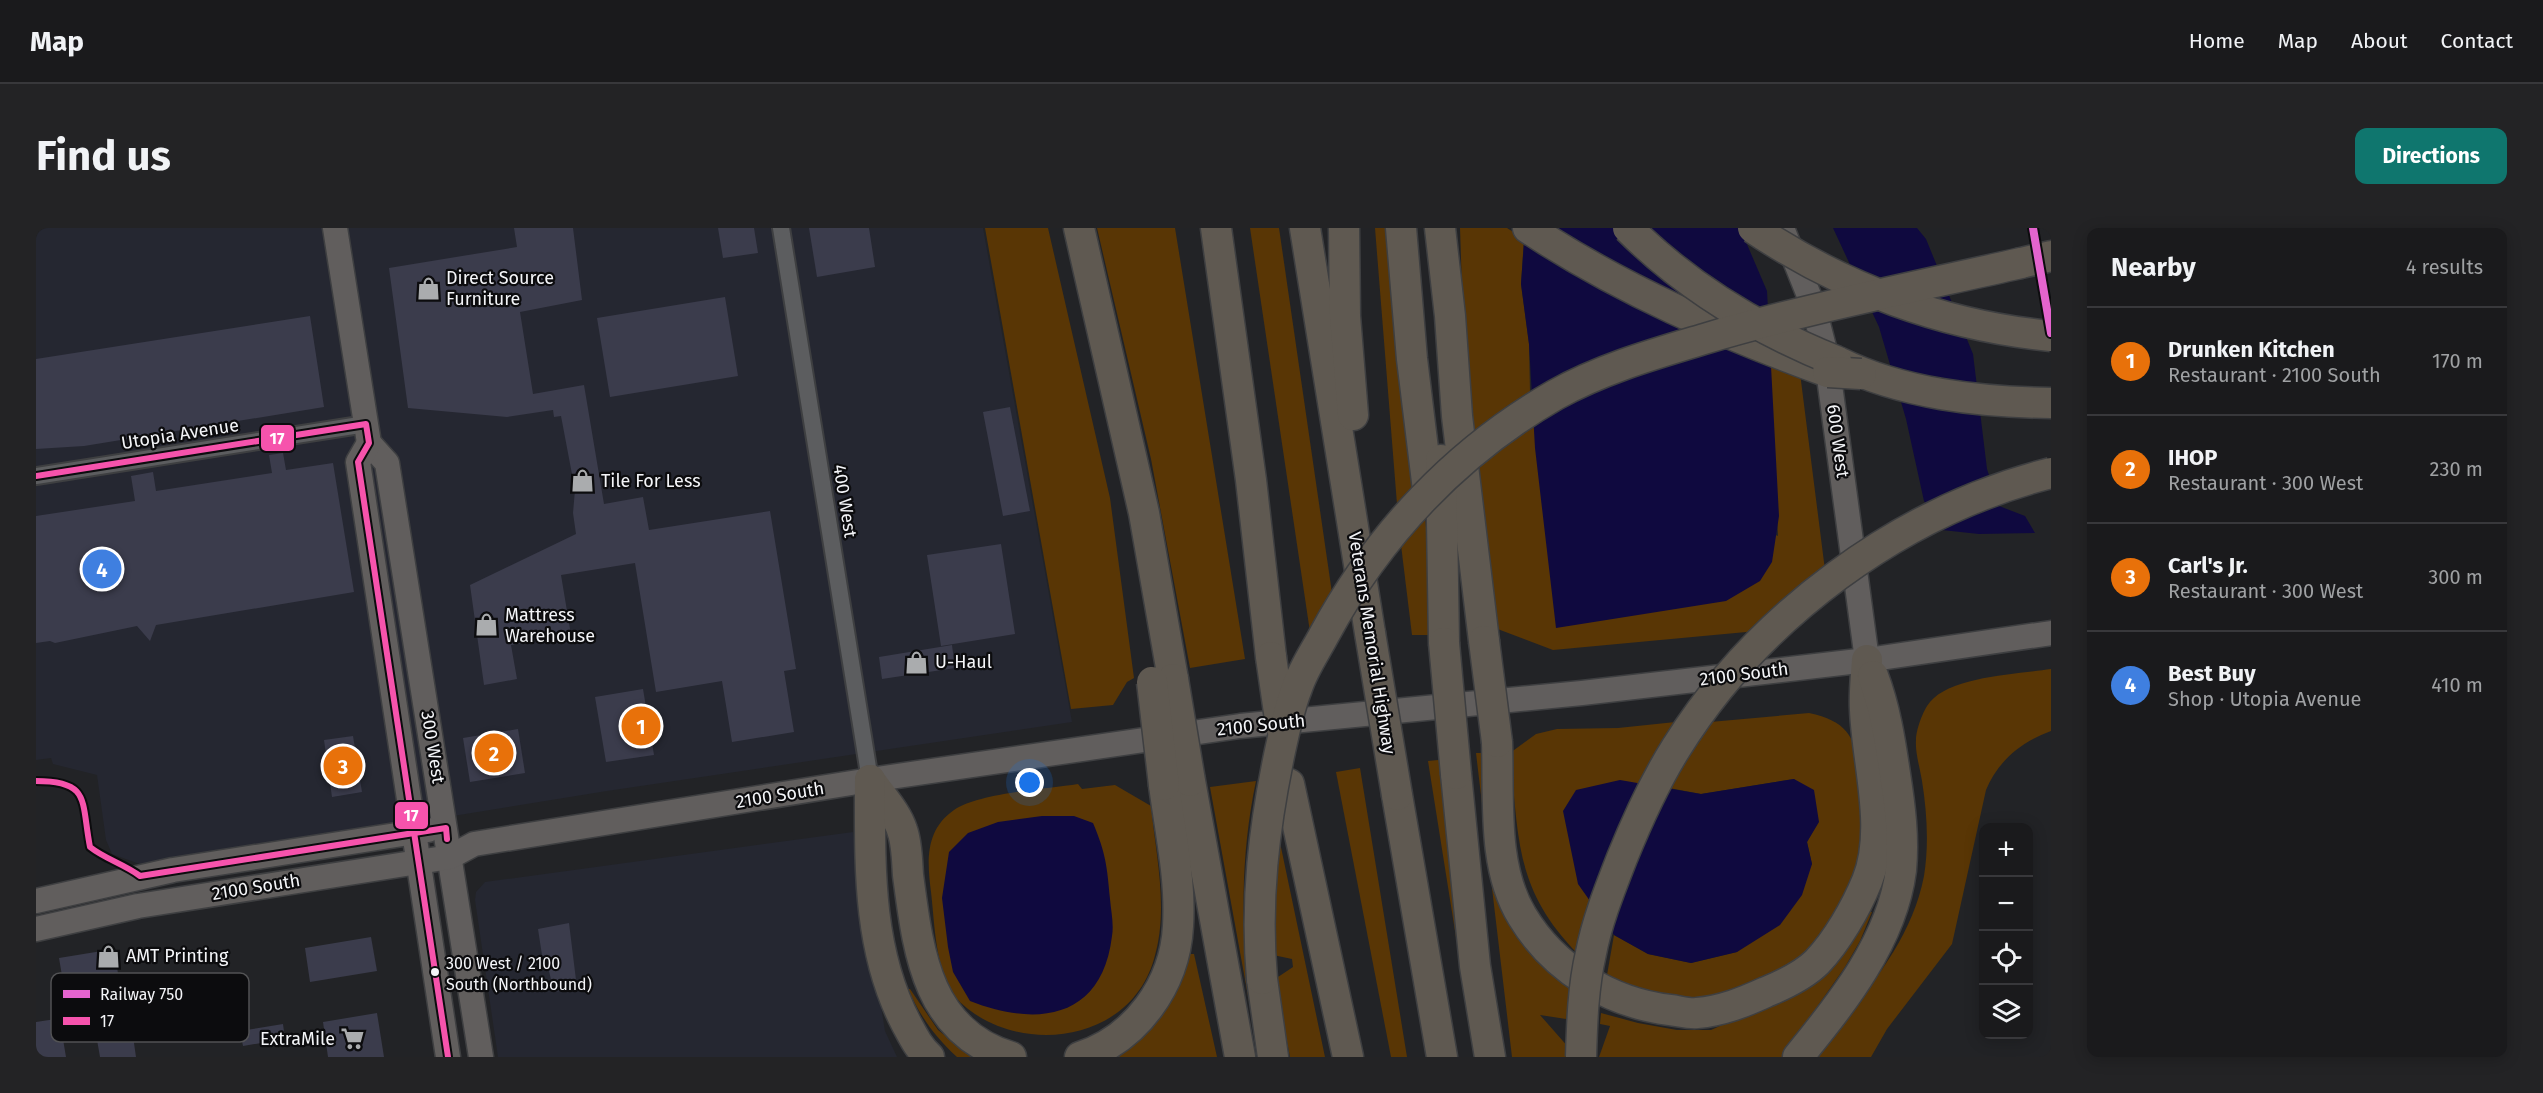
<!DOCTYPE html>
<meta charset="utf-8">
<style>
body{margin:0;font-family:"Fira Sans",sans-serif;background:#232325;color:#f1f3f6}
.controls{position:absolute;right:18px;bottom:18px;display:grid;overflow:hidden;border-radius:12px;box-shadow:0 3px 15px #0003}
.controls button{width:54px;height:54px;display:grid;place-items:center;padding:0;border:0;border-bottom:2px solid #38383b;background:#1a1a1c;color:#f1f3f6;font:30px sans-serif}
.you{position:absolute;left:994px;top:555px;width:21px;height:21px;margin:-15px;border:4px solid #fff;border-radius:50%;background:#1a73e8;box-shadow:0 0 0 9px #1a73e833}
.badge{display:grid;place-items:center;width:39px;height:39px;border-radius:50%;background:#0f766e;color:#fff;font-size:20px;font-weight:700}
.pin{position:absolute;translate:-50% -50%;border:3px solid #fff;box-shadow:0 2px 6px #0006}
.list{margin:0;padding:0;list-style:none}
h2{display:flex;justify-content:space-between;align-items:center;height:78px;margin:0;padding:0 24px;font-size:26px}
h2 small{font-size:20px;font-weight:400;color:#9fa1a3}
.list li{display:grid;grid-template-columns:39px 1fr auto;gap:18px;align-items:center;box-sizing:border-box;height:108px;padding:0 24px;border-top:2px solid #38383b}
.list b{display:block;font-size:22px;white-space:nowrap}
.list p{margin:0;font-size:20px;white-space:nowrap;color:#9fa1a3}
.list em{font-size:20px;font-style:normal;color:#9fa1a3}
.icon{flex:none;width:33px;height:33px;fill:none;stroke:currentColor;stroke-width:2;stroke-linecap:round;stroke-linejoin:round}
.map{position:relative;flex:none;width:2015px;height:829px;overflow:hidden;border-radius:12px}
header{display:flex;align-items:center;gap:36px;box-sizing:border-box;height:84px;padding:0 30px;background:#1a1a1c;border-bottom:2px solid #38383b}
header strong{font-size:28px}
nav{display:flex;gap:33px;margin-inline-start:auto;font-size:21px}
.intro{display:flex;align-items:center;justify-content:space-between;box-sizing:border-box;height:144px;padding:0 36px}
h1{margin:0;font-size:42px}
.button{padding:15px 27px;border-radius:12px;background:#0f766e;color:#fff;font-size:21px;font-weight:700}
main{display:flex;gap:36px;padding:0 36px}
aside{flex:1;background:#1a1a1c;border-radius:12px;box-shadow:0 3px 15px #0003}
.map>svg:first-child{display:block}
.built{fill:#252731}
.green{fill:#593605}
.water{fill:#0f093f}
.building{fill:#3b3c4c}
.lines{fill:none;stroke-linecap:round;stroke-linejoin:round}
.street-casing{stroke:#3e3f41;stroke-width:20}
.secondary-casing{stroke:#3e3f41;stroke-width:27}
.highway-casing{stroke:#3e3f41;stroke-width:33}
.street{stroke:#5c5d5f;stroke-width:16}
.secondary{stroke:#615e5d;stroke-width:24}
.highway{stroke:#5f5951;stroke-width:30}
.highway-bridge-casing{stroke:#3e3f41;stroke-width:33;stroke-linecap:butt}
.highway-bridge{stroke:#5f5951;stroke-width:30}
.bus-1-casing{stroke:#0c0c0e;stroke-width:10}
.bus-1{stroke:#f653ac;stroke-width:6}
.rail-1-casing{stroke:#0c0c0e;stroke-width:12}
.rail-1{stroke:#e464ce;stroke-width:8}
.bus-dot{fill:#f4f5f8;stroke:#0c0c0e;stroke-width:2}
.labels{text-anchor:middle;stroke-width:4.5;stroke-linejoin:round;paint-order:stroke}
.bus-label{font-size:16px;fill:#f4f5f8;stroke:#0c0c0e;text-anchor:start}
.poi-label{font-size:18px;fill:#f4f5f8;stroke:#0c0c0e;text-anchor:start}
.street-label{font-size:18px;fill:#f4f5f8;stroke:#0c0c0e}
.key{fill:#0c0c0e;stroke:#525254;stroke-width:1.5}
.key-label{font-size:16px;fill:#f4f5f8}
.line-badge{stroke:#0c0c0e;stroke-width:2}
.badge-label{font-size:16px;text-anchor:middle;font-weight:bold;fill:#fff}
</style>
<header>
<strong>Map</strong>
<nav><a>Home</a><a>Map</a><a>About</a><a>Contact</a></nav>
</header>
<div class="intro"><h1>Find us</h1><a class="button">Directions</a></div>
<main>
<div class="map">
<svg width="2015" height="829" viewBox="0 0 2015 829">
<rect width="100%" height="100%" fill="#222326"/>
<!-- built -->
<g class="built">
<polygon points="0,0 947,0 1036,494 571,563 109,638 76,626 70,612 61,547 17,536 15,530 0,532"/>
<polygon points="817,604 849,803 861,829 462,829 439,672 440,664 449,654"/>
</g>
<!-- green -->
<g class="green">
<polygon points="949,0 1012,0 1074,270 1098,450 1091,454 1077,477 1035,481"/>
<polygon points="1061,0 1139,0 1209,431 1154,440 1115,231"/>
<polygon points="1214,0 1243,0 1296,365 1274,404"/>
<polygon points="1339,0 1362,0 1384,252 1361,276"/>
<polygon points="1424,0 1471,0 1488,11 1485,56 1493,116 1494,164 1435,206 1429,150"/>
<polygon points="1734,134 1764,145 1789,342 1721,403 1517,422 1459,400 1439,240 1497,197 1742,308"/>
<polygon points="1389,290 1402,407 1376,407 1365,317"/>
<path d="M2015 441V503C1985 514 1962 533 1950 562L1916 716 1851 801 1835 829H1776C1821 774 1874 720 1888 648 1893 617 1891 584 1886 553 1884 540 1879 525 1880 512 1880 502 1887 482 1894 474 1915 448 1983 446 2015 441Z"/>
<path d="M1773 485C1821 495 1821 519 1824 563 1826 600 1828 630 1814 666 1810 677 1800 687 1794 697 1789 704 1784 712 1778 719 1766 733 1749 741 1733 749 1723 754 1714 760 1704 763 1661 777 1609 768 1571 747L1578 707 1612 726 1655 735 1701 724 1776 636 1771 614 1782 594 1758 551 1665 566 1633 560 1674 494Z"/>
<path d="M1649 493 1542 726C1478 661 1483 610 1474 525L1500 506 1521 501 1582 500Z"/>
<polygon points="1440,525 1450,525 1459,603 1545,771 1543,793 1504,787 1541,829 1476,829"/>
<polygon points="1412,531 1439,829 1392,533"/>
<polygon points="1324,540 1371,829 1355,829 1300,544"/>
<path d="M1220 553C1204 629 1205 703 1214 779L1174 559Z"/>
<path d="M1042 556 1046 561 1079 557 1115 578C1120 628 1133 682 1118 731 1093 819 974 829 919 769 899 739 899 699 895 664 891 633 889 602 918 582 943 565 1010 561 1042 556Z"/>
<polygon points="1242,605 1289,829 1254,829 1239,751 1257,739 1256,731 1237,727 1236,693"/>
<polygon points="1829,683 1836,684 1824,713 1809,739 1746,829 1563,829 1574,798 1564,796 1565,785 1602,795 1641,802 1675,802 1735,775"/>
<path d="M1153 726H1158L1181 829H1082C1121 805 1140 769 1153 726Z"/>
<path d="M872 761H874L902 802 936 829H921C899 809 884 788 872 761Z"/>
</g>
<!-- water -->
<g class="water">
<polygon points="1489,0 1704,0 1731,63 1743,288 1736,334 1724,353 1690,373 1520,400 1499,220 1493,116 1485,56"/>
<polygon points="1797,0 1881,0 1890,11 1937,126 1951,241 1963,278 1989,288 1999,305 1943,306 1906,302 1888,273 1870,191 1843,99"/>
<polygon points="1758,551 1778,562 1783,594 1771,614 1776,636 1766,667 1744,697 1701,724 1655,735 1612,726 1578,707 1542,656 1527,583 1540,562 1584,552 1665,566"/>
<path d="M1006 588H1038L1057 595C1070 626 1071 638 1074 671 1075 683 1078 696 1076 708 1066 792 1000 799 934 773L917 744 912 719 906 670 913 624 932 605 962 594Z"/>
</g>
<!-- building -->
<g class="building">
<polygon points="478,0 537,0 546,72 484,84 497,166 548,157 568,276 607,269 613,302 734,283 760,441 748,443 758,504 696,514 686,453 620,464 599,335 525,347 535,407 475,417 481,451 448,457 434,357 540,306 537,285 539,262 525,188 518,189 517,182 471,189 372,180 353,40 481,19"/>
<polygon points="682,0 718,0 722,25 687,30"/>
<polygon points="773,0 833,0 839,39 781,49"/>
<polygon points="689,69 702,148 574,169 561,90"/>
<polygon points="274,88 288,179 48,218 0,221 0,131"/>
<polygon points="974,179 994,283 967,288 947,184"/>
<polygon points="247,225 250,242 297,235 318,364 120,397 114,413 101,398 19,415 14,413 0,415 0,288 99,273 95,248 117,244 120,263 236,245 233,227"/>
<polygon points="965,316 979,406 905,418 891,327"/>
<polygon points="916,417 919,440 846,451 843,429"/>
<polygon points="607,461 618,527 570,534 559,469"/>
<polygon points="482,501 489,545 434,554 427,510"/>
<polygon points="317,508 326,564 296,569 288,512"/>
<polygon points="533,695 541,760 518,764 512,739 508,740 502,701"/>
<polygon points="335,709 341,743 274,754 269,720"/>
<polygon points="78,721 89,788 94,787 100,829 64,829 60,806 27,811 30,829 0,829 0,794 33,789 23,730"/>
<polygon points="341,785 348,829 292,829 287,794"/>
<polygon points="247,796 249,811 207,818 204,803"/>
</g>
<g class="lines">
<defs>
<g id="street">
<polyline points="745,0 834,552"/>
<polyline points="0,248 330,196"/>
</g>
<g id="secondary">
<polyline points="299,0 333,215 351,235 445,829"/>
<polyline points="1746,0 1778,80 1790,127 1831,432"/>
<polyline points="333,215 322,234 412,829"/>
<polyline points="0,673 137,642 392,602"/>
<polyline points="0,701 102,678 414,629 438,616 834,552 1204,498 1546,465 1831,432 2015,405"/>
</g>
<g id="highway">
<polyline points="1043,0 1108,285 1137,451"/>
<polyline points="1180,0 1215,252 1235,429"/>
<polyline points="1269,0 1334,405"/>
<polyline points="1308,0 1309,88 1317,187"/>
<polyline points="1365,0 1376,131 1392,262"/>
<polyline points="1404,0 1414,88 1421,188 1448,413"/>
<path d="M1492 0C1584 61 1688 106 1792 144"/>
<polyline points="1985,35 2015,28"/>
<path d="M1802 134C1867 166 1943 174 2015 175"/>
<polyline points="1405,232 1408,415"/>
<path d="M1461 514C1463 570 1456 639 1486 688 1518 741 1574 775 1634 782 1643 783 1653 786 1661 785 1686 783 1708 774 1730 764 1747 757 1768 747 1781 734 1801 713 1820 680 1831 653 1852 602 1831 535 1829 482 1828 465 1830 448 1831 432"/>
<polyline points="1420,546 1439,738 1454,829"/>
<path d="M834 552C844 567 861 585 866 602 871 615 871 633 872 647 882 722 890 804 975 829"/>
<path d="M834 552C834 635 831 720 870 795 877 808 882 819 893 829"/>
<polyline points="1154,553 1204,829"/>
<polyline points="1253,556 1312,829"/>
<polyline points="1361,567 1406,829"/>
<polyline points="1226,751 1237,829"/>
<path d="M1044 829C1100 811 1139 757 1142 698 1145 652 1134 603 1128 557"/>
<path d="M1762 829C1806 775 1856 713 1865 642 1868 609 1864 578 1859 546 1854 512 1849 480 1837 448"/>
</g>
</defs>
<!-- street casing -->
<use href="#street" class="street-casing"/>
<!-- secondary casing -->
<use href="#secondary" class="secondary-casing"/>
<!-- highway casing -->
<use href="#highway" class="highway-casing"/>
<!-- street -->
<use href="#street" class="street"/>
<!-- secondary -->
<use href="#secondary" class="secondary"/>
<!-- highway -->
<use href="#highway" class="highway"/>
<defs>
<g id="highway-bridge">
<path d="M1592 0C1651 59 1723 102 1800 133"/>
<path d="M1717 0C1806 60 1908 98 2015 108"/>
<polyline points="1792,144 1825,146"/>
<polyline points="1334,405 1361,567"/>
<polyline points="1448,413 1461,514"/>
<polyline points="1408,415 1420,546"/>
<polyline points="1235,429 1245,498"/>
<polyline points="1137,451 1154,553"/>
<polyline points="1116,454 1128,557"/>
<path d="M1226 751C1219 673 1228 599 1244 523 1249 501 1253 480 1261 460 1267 441 1279 424 1288 407 1342 307 1420 224 1519 167 1565 141 1618 126 1668 111 1772 80 1879 59 1985 35"/>
<path d="M1545 829C1546 795 1547 759 1555 725 1561 693 1574 661 1586 630 1601 593 1618 555 1640 520 1722 388 1864 283 2015 245"/>
</g>
</defs>
<!-- highway-bridge casing -->
<use href="#highway-bridge" class="highway-bridge-casing"/>
<!-- highway-bridge -->
<use href="#highway-bridge" class="highway-bridge"/>
<defs>
<g id="bus-1">
<polyline points="0,248 330,196 333,215 322,234 412,829"/>
<path d="M0 553C55 553 45 573 54 619 69 631 88 636 104 648L410 600 411 611"/>
</g>
</defs>
<!-- bus-1 casing -->
<use href="#bus-1" class="bus-1-casing"/>
<!-- bus-1 -->
<use href="#bus-1" class="bus-1"/>
<defs>
<polyline id="rail-1" points="1997,0 2015,105"/>
</defs>
<!-- rail-1 casing -->
<use href="#rail-1" class="rail-1-casing"/>
<!-- rail-1 -->
<use href="#rail-1" class="rail-1"/>
</g>
<!-- icons -->
<defs>
<symbol id="shop-bare" viewBox="-9 -9 18 18"><path d="M-5-2.5h2.3a2.7 3.5 0 0 1 5.4 0H5L5.5 6h-11ZM-1.5-2.5h3a1.5 2.3 0 0 0-3 0Z" fill="#aaacae" stroke="#0c0c0e" stroke-width="2.5" paint-order="stroke"/></symbol>
<symbol id="supermarket-bare" viewBox="-9 -9 18 18"><path d="M-6-5.5h2.5l.6 2H6L4.5 2H-2.5L-4.4-4H-6ZM-1.5 3.2a1.3 1.3 0 1 0 .1 0ZM3 3.2a1.3 1.3 0 1 0 .1 0Z" fill="#aaacae" stroke="#0c0c0e" stroke-width="2.5" paint-order="stroke"/></symbol>
</defs>
<g fill-rule="evenodd">
<use href="#shop-bare" x="376" y="44" width="33" height="33"/>
<use href="#shop-bare" x="530" y="236" width="33" height="33"/>
<use href="#shop-bare" x="434" y="380" width="33" height="33"/>
<use href="#shop-bare" x="864" y="418" width="33" height="33"/>
<use href="#shop-bare" x="56" y="712" width="33" height="33"/>
<use href="#supermarket-bare" x="300" y="794" width="33" height="33"/>
</g>
<!-- markers -->
<circle class="bus-dot" cx="399" cy="744" r="5"/>
<g class="labels">
<!-- bus labels -->
<g class="bus-label">
<text x="410" y="741">300 West / 2100<tspan x="410" dy="21">South (Northbound)</tspan></text>
</g>
<!-- poi labels -->
<g class="poi-label">
<text x="410" y="56">Direct Source<tspan x="410" dy="21">Furniture</tspan></text>
<text x="565" y="259">Tile For Less</text>
<text x="469" y="393">Mattress<tspan x="469" dy="21">Warehouse</tspan></text>
<text x="899" y="440">U-Haul</text>
<text x="90" y="734">AMT Printing</text>
<text x="299" y="817" text-anchor="end">ExtraMile</text>
</g>
<!-- street labels -->
<g class="street-label">
<text transform="translate(144 206) rotate(-9)" y="6">Utopia Avenue</text>
<text transform="translate(1802 213) rotate(82)" y="6">600 West</text>
<text transform="translate(809 273) rotate(81)" y="6">400 West</text>
<text transform="translate(1336 415) rotate(81)" y="6">Veterans Memorial Highway</text>
<text transform="translate(1708 446) rotate(-7)" y="6">2100 South</text>
<text transform="translate(1225 497) rotate(-6)" y="6">2100 South</text>
<text transform="translate(397 519) rotate(81)" y="6">300 West</text>
<text transform="translate(744 567) rotate(-9)" y="6">2100 South</text>
<text transform="translate(220 659) rotate(-9)" y="6">2100 South</text>
</g>
</g>
<!-- legend -->
<rect x="15" y="745" width="198" height="69" rx="9" class="key"/>
<rect x="27" y="762" width="27" height="8" fill="#e464ce"/>
<rect x="27" y="789" width="27" height="8" fill="#f653ac"/>
<g class="key-label">
<text x="64" y="772">Railway 750</text>
<text x="64" y="799">17</text>
</g>
<g class="line-badge">
<rect x="224" y="196" width="35" height="28" rx="6" fill="#f653ac"/>
<rect x="358" y="573" width="35" height="29" rx="6" fill="#f653ac"/>
</g>
<g class="badge-label">
<text x="241" y="216">17</text>
<text x="375" y="593">17</text>
</g>
</svg>
<div class="controls">
<button>+</button>
<button>−</button>
<button><svg class="icon" aria-label="locate" viewBox="0 0 24 24"><circle cx="12" cy="12" r="6"/><path d="M12 2v4M12 18v4M2 12h4M18 12h4"/></svg></button>
<button><svg class="icon" aria-label="layers" viewBox="0 0 24 24"><path d="M12 4l9 5-9 5-9-5zM3 14l9 5 9-5"/></svg></button>
</div>
<div class="you"></div>
<div class="pin badge" style="left:605px;top:498px;background:#e8710a">1</div>
<div class="pin badge" style="left:458px;top:525px;background:#e8710a">2</div>
<div class="pin badge" style="left:307px;top:538px;background:#e8710a">3</div>
<div class="pin badge" style="left:66px;top:341px;background:#3f7fe0">4</div>
</div>
<aside>
<h2>Nearby<small>4 results</small></h2>
<ul class="list">
<li><span class="badge" style="background:#e8710a">1</span><div><b>Drunken Kitchen</b><p>Restaurant · 2100 South</p></div><em>170 m</em></li>
<li><span class="badge" style="background:#e8710a">2</span><div><b>IHOP</b><p>Restaurant · 300 West</p></div><em>230 m</em></li>
<li><span class="badge" style="background:#e8710a">3</span><div><b>Carl's Jr.</b><p>Restaurant · 300 West</p></div><em>300 m</em></li>
<li><span class="badge" style="background:#3f7fe0">4</span><div><b>Best Buy</b><p>Shop · Utopia Avenue</p></div><em>410 m</em></li>
</ul>
</aside>
</main>
